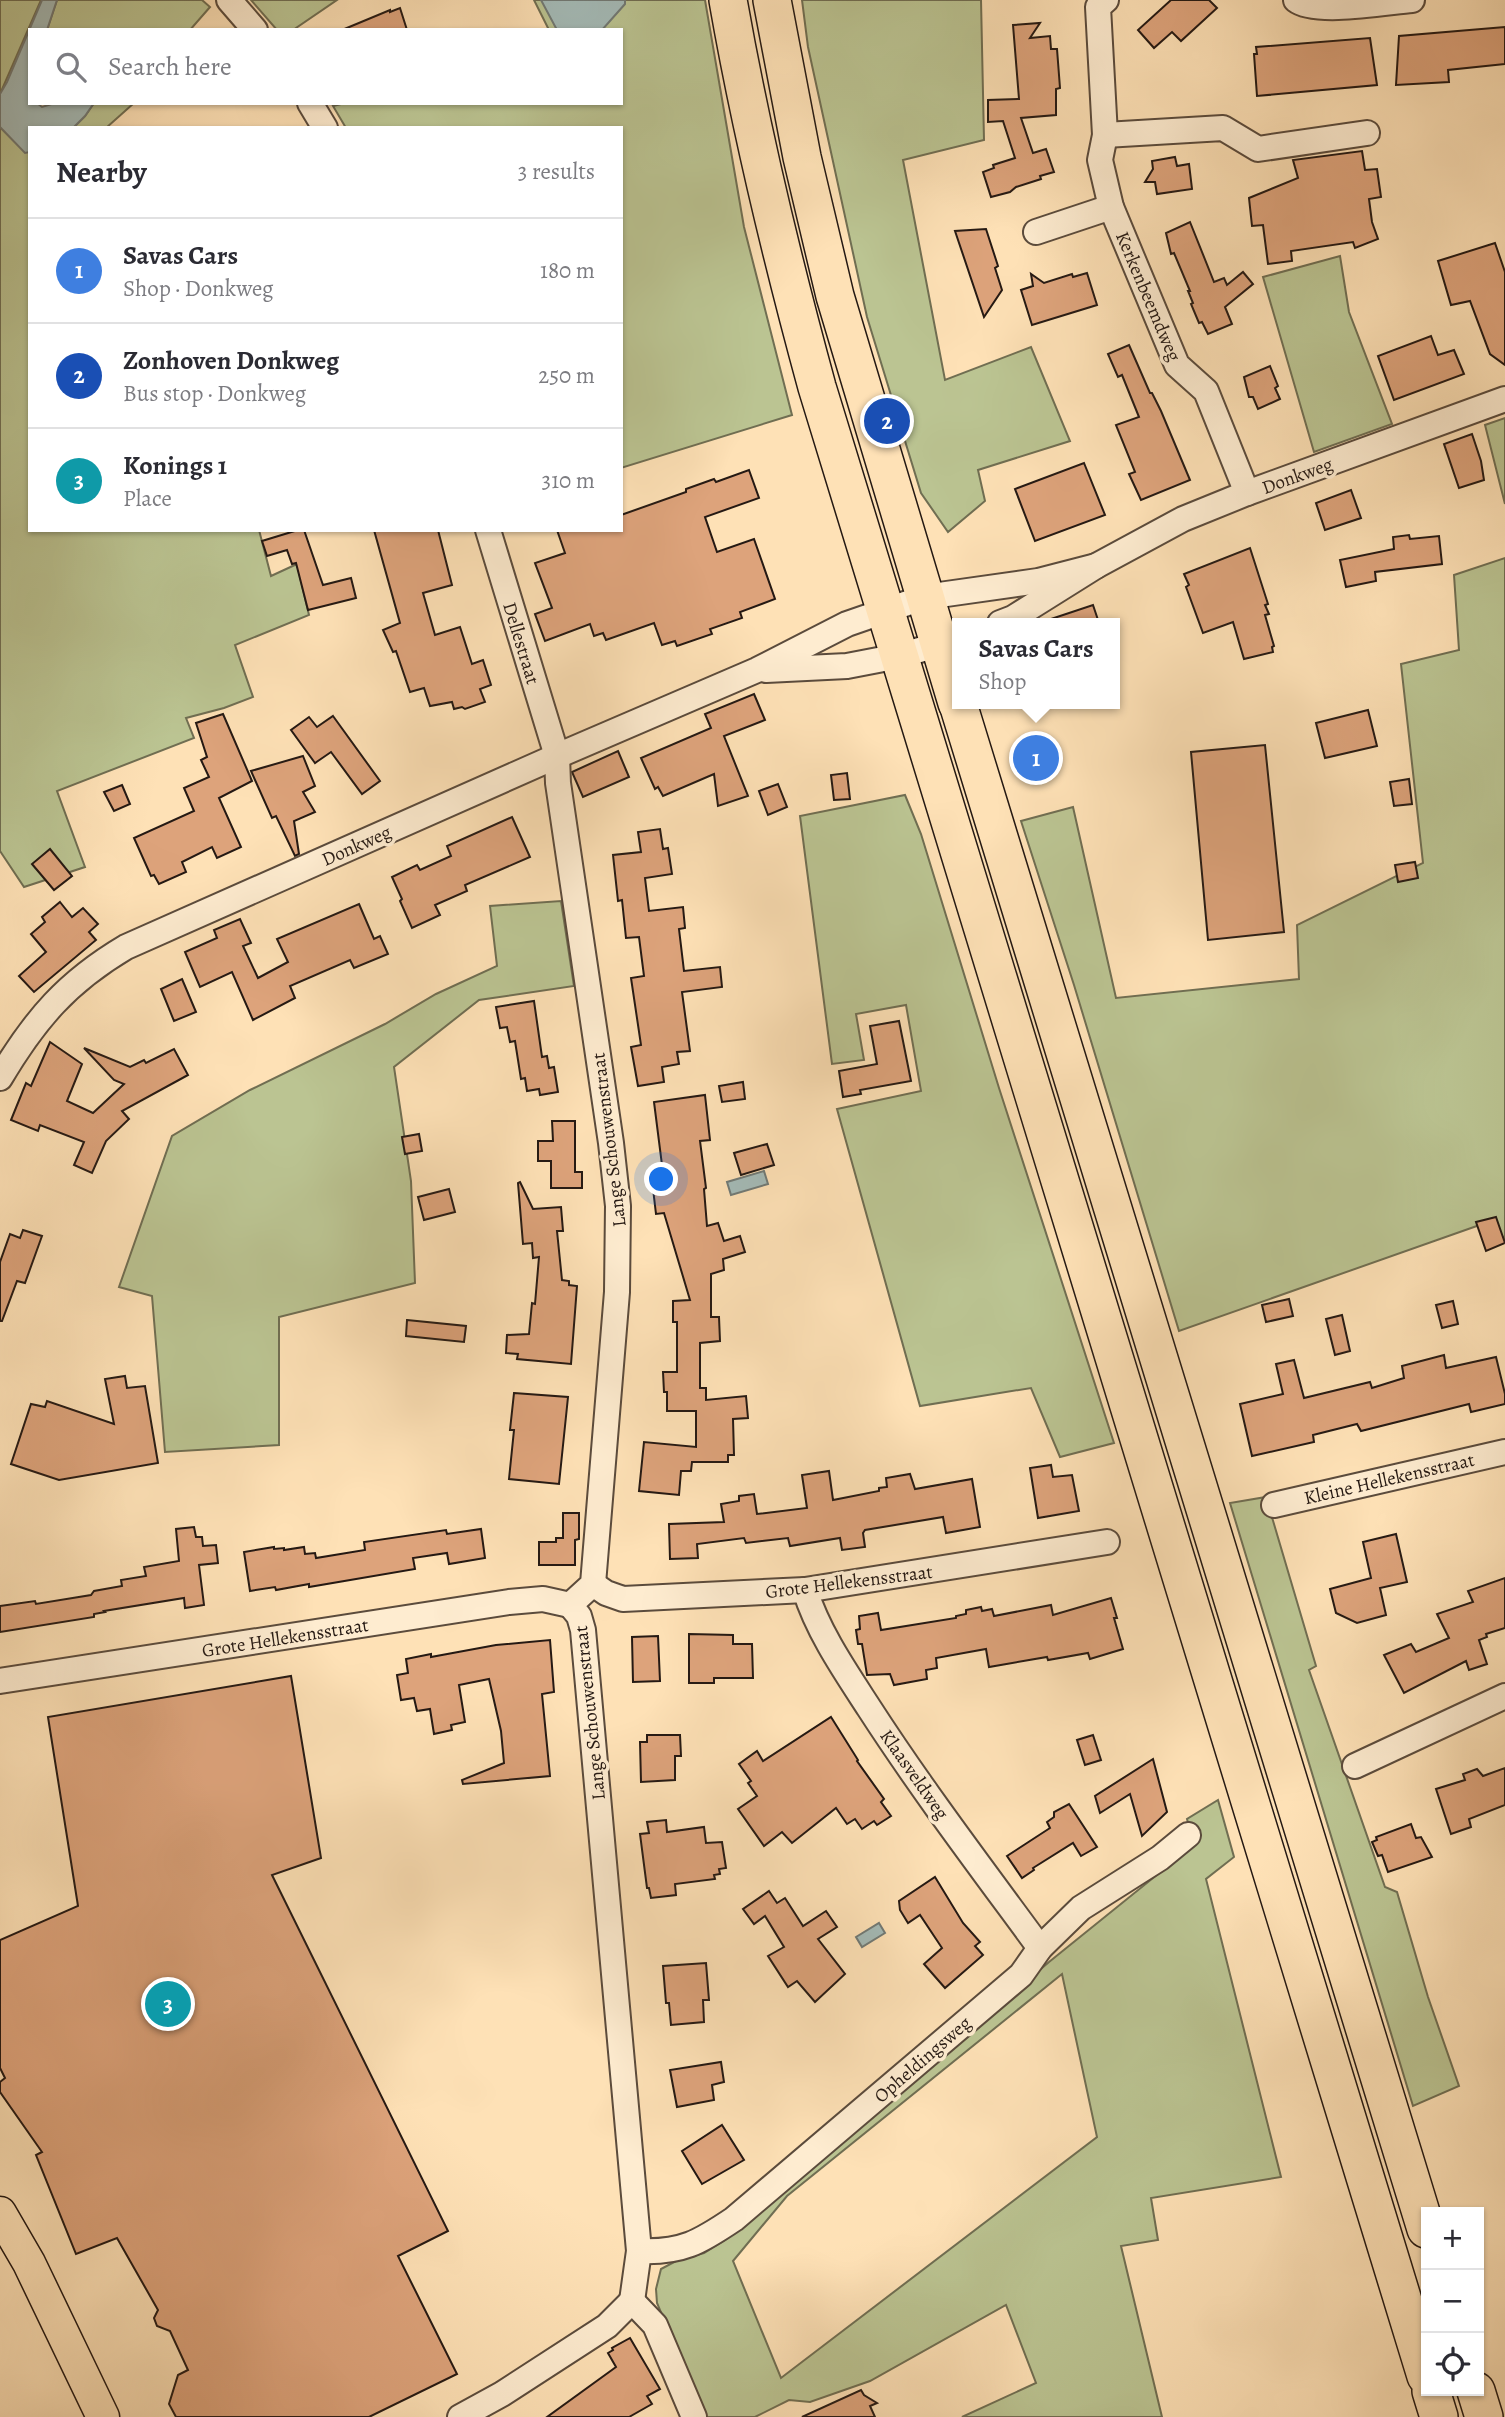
<!DOCTYPE html>
<meta charset="utf-8">
<style>
body{margin:0;font-family:Alegreya,serif;background:#f7f7f7;color:#2b2b33}
.controls{position:absolute;right:21px;bottom:21px;display:grid;overflow:hidden;border-radius:0px;box-shadow:0 2px 5px #0004}
.controls button{width:63px;height:63px;display:grid;place-items:center;padding:0;border:0;border-bottom:2px solid #e1e1e2;background:#fff;color:#2b2b33;font:35px sans-serif}
.you{position:absolute;left:662px;top:1180px;width:24px;height:24px;margin:-18px;border:5px solid #fff;border-radius:50%;background:#1a73e8;box-shadow:0 0 0 10px #1a73e833}
.badge{display:grid;place-items:center;width:46px;height:46px;border-radius:50%;background:#b45309;color:#fff;font-size:23px;font-weight:700}
.pin{position:absolute;translate:-50% -50%;border:4px solid #fff;box-shadow:0 2px 7px #0006}
.popup{position:absolute;left:952px;top:618px;width:168px;height:91px;box-sizing:border-box;display:grid;place-content:center;border-radius:0px;background:#fff;filter:drop-shadow(0 2px 5px #0005);font-size:23px;white-space:nowrap;color:#7c7c81}
.popup b{font-size:26px;color:#2b2b33}
.popup::after{content:'';position:absolute;left:50%;top:100%;margin-left:-14px;border:14px solid transparent;border-top-color:#fff}
.list{margin:0;padding:0;list-style:none}
h2{display:flex;justify-content:space-between;align-items:center;height:91px;margin:0;padding:0 28px;font-size:30px}
h2 small{font-size:23px;font-weight:400;color:#7c7c81}
.list li{display:grid;grid-template-columns:46px 1fr auto;gap:21px;align-items:center;box-sizing:border-box;height:105px;padding:0 28px;border-top:2px solid #e1e1e2}
.list b{display:block;font-size:26px;white-space:nowrap}
.list p{margin:0;font-size:23px;white-space:nowrap;color:#7c7c81}
.list em{font-size:23px;font-style:normal;color:#7c7c81}
.icon{flex:none;width:38px;height:38px;fill:none;stroke:currentColor;stroke-width:2;stroke-linecap:round;stroke-linejoin:round}
.map{position:relative;flex:none;width:1505px;height:2417px;overflow:hidden}
.search{position:absolute;background:#fff;box-shadow:0 2px 5px #0004;left:28px;top:28px;width:595px;height:77px;display:flex;align-items:center;gap:18px;box-sizing:border-box;padding:0 24px;border-radius:0px;color:#7c7c81;font-size:26px}
.panel{position:absolute;background:#fff;box-shadow:0 2px 5px #0004;left:28px;top:126px;width:595px;height:406px;border-radius:0px}
.map>svg:first-child{display:block}
.green{fill:#bbc492;stroke:#706e52;stroke-width:2;fill-rule:evenodd}
.water{fill:#a4bbb8;stroke:#717a76;stroke-width:2}
.building{fill:#dda37b;stroke:#251913;stroke-width:2}
.lines{fill:none;stroke-linecap:round;stroke-linejoin:round}
.minor-casing{stroke:#5b4b3c;stroke-width:28}
.major-casing{stroke:#251913;stroke-width:35}
.highway-casing{stroke:#251913;stroke-width:40}
.minor{stroke:#feecd0;stroke-width:24}
.major{stroke:#fee1b6;stroke-width:32}
.highway{stroke:#fee1b6;stroke-width:37}
.labels{text-anchor:middle;stroke-width:7;stroke-linejoin:round;paint-order:stroke}
.street-label{font-size:19px;fill:#251913;stroke:#feecd0}
</style>
<div class="map">
<svg width="1505" height="2417" viewBox="0 0 1505 2417">
<rect width="100%" height="100%" fill="#fee1b6"/>
<filter id="stains"><feTurbulence type="fractalNoise" baseFrequency=".00286" numOctaves="4"/><feColorMatrix values="0 0 0 0 .2 0 0 0 0 .09 0 0 0 0 .02 0 0 0 .5 -.17"/></filter>
<radialGradient id="worn" r=".72"><stop offset=".6" stop-color="#630" stop-opacity="0"/><stop offset="1" stop-color="#630" stop-opacity=".3"/></radialGradient>
<!-- green -->
<g class="green">
<polygon points="0,0 41,0 0,94"/>
<polygon points="57,0 202,0 210,7 190,30 47,30"/>
<polygon points="251,0 337,0 293,30 277,30"/>
<polygon points="534,0 705,0 744,227 792,415 621,468 621,128 346,128 333,106 345,103 621,103 621,30 549,30"/>
<polygon points="802,0 981,0 984,140 903,160 945,380 1031,347 1070,441 978,470 985,501 948,532 921,493 867,317 808,47"/>
<polygon points="94,103 134,103 106,128 73,128 85,116"/>
<polygon points="0,127 25,152 30,152 30,530 259,530 271,576 297,564 309,615 235,645 253,697 224,708 186,718 194,738 57,791 85,867 24,887 0,851"/>
<polygon points="1340,256 1349,312 1392,424 1314,452 1263,277"/>
<polygon points="1505,418 1505,504 1485,425"/>
<polygon points="1505,558 1505,1240 1491,1221 1179,1331 1074,985 1021,821 1073,807 1116,998 1299,979 1297,925 1423,863 1401,664 1459,650 1454,575"/>
<polygon points="905,795 921,834 999,1088 1114,1443 1060,1457 1031,1388 920,1406 837,1109 921,1091 906,1005 856,1014 864,1060 832,1064 800,816"/>
<polygon points="561,901 574,986 479,1000 394,1067 411,1181 415,1283 279,1317 279,1445 165,1452 152,1296 119,1287 172,1136 250,1090 385,1024 436,994 497,966 490,906"/>
<polygon points="1266,1497 1316,1666 1309,1670 1385,1887 1397,1892 1428,1997 1459,2086 1413,2106 1230,1503"/>
<path d="M1218 1800 1234 1857 1206 1879 1281 2177 1151 2198 1158 2240 1121 2246 1162 2417H962L1036 2383 1006 2305 870 2381 810 2402 789 2400 755 2417H705L657 2303 656 2289 661 2269 676 2261 704 2253 725 2240 1049 1962 1194 1845 1187 1819ZM1062 1974 1097 2137 781 2378 733 2261 787 2196Z"/>
</g>
<!-- water -->
<g class="water">
<polygon points="42,0 57,0 47,30 30,30 30,103 37,103 42,107 55,103 94,103 85,116 73,128 30,128 30,152 25,153 0,127 0,94 7,82"/>
<polygon points="541,0 625,0 625,4 602,30 557,30"/>
<polygon points="764,1171 768,1184 731,1195 727,1182"/>
<polygon points="879,1923 885,1933 862,1947 856,1937"/>
</g>
<!-- building -->
<g class="building">
<polygon points="1171,0 1209,0 1217,8 1181,41 1172,32 1154,48 1138,30"/>
<polygon points="400,8 407,30 342,30 390,10 390,12"/>
<polygon points="1040,23 1030,38 1050,36 1051,49 1057,49 1060,88 1056,89 1056,115 1021,118 1033,153 1046,149 1054,172 1040,176 1041,179 1016,187 1010,192 991,197 983,172 994,168 993,165 1015,158 1003,121 988,122 988,100 1019,99 1013,25"/>
<polygon points="1505,27 1505,64 1448,70 1449,82 1396,85 1399,36"/>
<polygon points="1370,38 1377,85 1257,96 1254,54 1257,54 1256,47"/>
<polygon points="1362,151 1365,170 1377,169 1381,197 1369,199 1372,222 1378,239 1355,248 1353,242 1291,251 1292,261 1268,264 1263,225 1252,226 1249,198 1298,178 1293,160"/>
<polygon points="1175,157 1177,166 1189,164 1192,189 1157,194 1155,182 1145,182 1153,169 1152,161"/>
<polygon points="1190,222 1214,282 1224,278 1227,285 1243,272 1253,284 1225,307 1232,324 1208,334 1202,322 1199,323 1191,304 1193,303 1188,291 1190,291 1174,253 1171,254 1166,233"/>
<polygon points="986,229 998,266 995,268 1002,290 984,317 955,231"/>
<polygon points="1495,243 1505,272 1505,365 1490,354 1470,301 1451,305 1438,261"/>
<polygon points="1087,273 1097,305 1032,325 1021,290 1033,286 1031,274 1044,283 1072,274 1073,277"/>
<polygon points="1431,336 1438,355 1454,350 1464,374 1394,400 1378,356"/>
<polygon points="1129,345 1150,393 1152,393 1161,411 1190,480 1141,500 1129,474 1135,472 1116,425 1139,417 1122,375 1118,377 1108,354"/>
<polygon points="1270,366 1278,386 1275,388 1280,399 1258,409 1253,397 1249,397 1244,377"/>
<polygon points="1472,434 1481,461 1484,480 1459,488 1444,444"/>
<polygon points="1084,463 1105,515 1035,541 1015,489"/>
<polygon points="749,470 759,498 705,517 717,552 754,539 775,599 740,612 742,618 710,629 712,634 677,646 675,641 662,645 654,623 606,640 603,633 594,636 590,624 545,641 535,614 552,608 535,563 565,553 557,530 621,530 621,515 686,492 686,489 714,479 716,482"/>
<polygon points="1351,490 1361,518 1325,530 1316,503"/>
<polygon points="298,530 304,530 323,585 351,578 356,598 308,610 296,563 292,564 287,550 267,556 262,541"/>
<polygon points="374,530 438,530 452,585 423,593 435,635 460,627 472,664 483,660 491,685 480,689 485,702 465,709 462,707 454,709 452,702 430,706 424,688 410,692 396,651 393,652 383,630 400,623"/>
<polygon points="1409,535 1410,539 1439,536 1442,564 1375,572 1376,581 1346,587 1340,560 1394,549 1393,537"/>
<polygon points="1250,548 1268,604 1265,605 1269,614 1265,615 1274,646 1272,647 1273,652 1244,659 1233,622 1203,633 1186,587 1189,585 1184,574"/>
<polygon points="1093,605 1099,623 1048,623 1048,620"/>
<polygon points="754,694 765,720 724,736 748,796 718,806 714,774 663,796 658,787 655,789 641,758 711,728 705,714"/>
<polygon points="1368,710 1377,746 1325,758 1316,723"/>
<polygon points="223,714 252,781 219,798 241,847 217,858 212,847 182,862 186,872 159,884 154,875 151,876 134,838 194,811 184,788 209,777 201,760 207,757 196,723"/>
<polygon points="333,716 380,781 362,794 331,752 315,763 291,730 309,717 317,727"/>
<polygon points="1265,745 1284,932 1208,940 1191,752"/>
<polygon points="618,751 629,777 583,797 572,772"/>
<polygon points="303,756 315,786 303,792 315,812 294,821 299,854 295,856 276,816 272,818 251,771"/>
<polygon points="847,773 850,799 834,800 831,775"/>
<polygon points="1409,779 1412,804 1394,806 1390,782"/>
<polygon points="778,784 787,807 768,815 759,791"/>
<polygon points="122,785 130,804 114,811 104,792"/>
<polygon points="512,817 530,857 465,885 467,891 435,905 440,915 412,928 400,901 402,899 392,877 417,865 420,870 451,856 447,846"/>
<polygon points="660,829 663,849 668,848 672,874 645,878 649,911 683,907 685,928 679,929 684,971 720,967 722,987 682,992 690,1051 677,1052 679,1064 662,1067 664,1082 638,1086 631,1047 641,1045 631,978 644,976 639,937 626,938 622,900 618,901 613,855 641,852 638,832"/>
<polygon points="50,849 72,876 54,890 32,864"/>
<polygon points="1415,862 1418,878 1398,882 1395,865"/>
<polygon points="60,902 72,917 83,908 98,924 89,932 96,940 34,992 19,976 46,952 31,934 45,922 42,917"/>
<polygon points="359,904 374,939 380,936 388,954 354,968 350,960 290,986 295,998 253,1020 232,972 200,987 185,952 217,938 214,930 240,919 251,943 243,946 258,978 288,962 277,939"/>
<polygon points="182,979 196,1012 174,1021 161,989"/>
<polygon points="534,1001 542,1057 547,1056 549,1068 554,1067 558,1092 540,1095 539,1089 527,1091 525,1078 521,1079 515,1041 510,1042 507,1027 500,1028 496,1007"/>
<polygon points="899,1021 911,1081 860,1090 861,1094 843,1097 839,1071 877,1064 870,1026"/>
<polygon points="50,1042 82,1064 67,1101 93,1113 124,1084 114,1080 84,1048 130,1067 144,1060 146,1063 174,1049 188,1075 122,1111 129,1119 106,1141 92,1173 74,1165 84,1142 40,1125 38,1131 11,1120 26,1083 31,1086"/>
<polygon points="743,1082 745,1099 722,1102 719,1086"/>
<polygon points="705,1095 710,1140 700,1141 706,1188 704,1189 707,1226 718,1223 724,1241 740,1236 745,1252 723,1259 724,1270 711,1274 711,1317 719,1317 720,1341 700,1343 700,1388 706,1388 706,1400 746,1396 748,1418 733,1419 734,1455 728,1455 728,1462 692,1462 691,1471 681,1471 679,1495 639,1491 644,1442 696,1447 696,1411 667,1411 667,1392 664,1392 663,1372 677,1372 677,1322 673,1322 673,1301 690,1300 664,1213 656,1214 652,1180 659,1179 658,1165 662,1165 654,1102"/>
<polygon points="552,1121 575,1121 575,1172 582,1172 582,1188 551,1188 551,1161 538,1161 538,1141 553,1141"/>
<polygon points="419,1134 422,1151 405,1154 402,1137"/>
<polygon points="767,1144 774,1165 741,1175 734,1153"/>
<polygon points="520,1182 533,1209 561,1207 563,1231 557,1231 562,1280 569,1281 569,1285 577,1286 571,1364 517,1359 518,1354 506,1353 507,1335 529,1334 532,1303 535,1304 539,1257 533,1258 532,1243 523,1244 518,1183"/>
<polygon points="449,1189 455,1212 424,1220 418,1197"/>
<polygon points="1496,1217 1505,1243 1486,1251 1476,1222"/>
<polygon points="23,1230 42,1236 25,1283 17,1281 2,1321 0,1321 0,1262 10,1234 20,1238"/>
<polygon points="1289,1299 1293,1316 1266,1322 1262,1305"/>
<polygon points="1453,1301 1458,1324 1442,1328 1436,1305"/>
<polygon points="1342,1315 1350,1351 1335,1355 1326,1319"/>
<polygon points="407,1320 466,1326 464,1342 406,1336"/>
<polygon points="1444,1355 1446,1368 1496,1357 1505,1394 1505,1404 1471,1412 1469,1404 1361,1431 1357,1424 1313,1435 1314,1442 1252,1456 1240,1404 1283,1394 1276,1364 1294,1360 1304,1398 1370,1382 1372,1388 1404,1378 1402,1366"/>
<polygon points="125,1376 127,1388 145,1386 158,1463 59,1480 11,1464 31,1404 45,1407 47,1401 114,1424 105,1379"/>
<polygon points="514,1393 568,1397 559,1484 509,1479 514,1430 510,1430"/>
<polygon points="1051,1465 1053,1477 1072,1475 1079,1511 1038,1518 1030,1468"/>
<polygon points="829,1471 833,1500 879,1491 879,1488 887,1487 886,1478 910,1474 915,1489 972,1479 980,1527 946,1533 943,1517 865,1530 863,1533 865,1547 842,1550 840,1538 790,1546 788,1538 746,1543 744,1538 697,1544 698,1558 670,1559 669,1524 724,1522 721,1504 739,1501 739,1496 754,1494 757,1514 807,1508 802,1475"/>
<polygon points="563,1513 579,1513 579,1539 575,1540 575,1565 539,1565 539,1542 556,1542 556,1538 563,1538"/>
<polygon points="194,1527 196,1537 202,1537 203,1546 216,1545 218,1563 199,1565 204,1605 185,1608 184,1598 104,1611 105,1612 94,1614 94,1617 0,1632 0,1606 35,1601 36,1604 91,1595 94,1591 122,1586 121,1580 146,1576 144,1567 179,1561 176,1529"/>
<polygon points="481,1529 485,1558 449,1564 447,1553 413,1558 415,1569 309,1587 309,1584 276,1590 275,1587 250,1591 244,1552 274,1547 274,1549 284,1548 284,1550 304,1547 305,1554 315,1553 316,1558 365,1550 364,1542 446,1530 447,1534"/>
<polygon points="1396,1534 1407,1582 1380,1588 1386,1615 1357,1623 1336,1613 1330,1589 1371,1578 1363,1542"/>
<polygon points="1505,1578 1505,1628 1486,1634 1487,1637 1479,1640 1487,1664 1469,1670 1466,1661 1404,1693 1384,1655 1411,1644 1416,1652 1449,1638 1437,1614 1473,1602 1468,1591"/>
<polygon points="1111,1598 1117,1618 1114,1618 1123,1649 1090,1659 1088,1653 1048,1660 1047,1657 989,1667 986,1649 936,1658 937,1668 926,1670 927,1679 894,1685 890,1674 867,1675 862,1644 858,1644 856,1630 860,1629 859,1616 878,1613 881,1630 956,1618 956,1616 966,1614 966,1610 981,1607 982,1611 992,1609 994,1616 1051,1605 1053,1615"/>
<polygon points="689,1634 733,1635 733,1644 752,1644 753,1678 714,1678 714,1683 689,1683"/>
<polygon points="658,1636 660,1681 633,1682 632,1637"/>
<polygon points="550,1640 554,1692 542,1694 550,1776 463,1784 462,1780 504,1763 501,1731 489,1679 459,1685 465,1722 451,1725 452,1730 434,1734 430,1709 417,1711 414,1698 401,1700 397,1675 408,1673 406,1659 431,1654 431,1657 496,1645"/>
<polygon points="291,1676 321,1858 272,1875 448,2231 398,2256 457,2374 369,2417 176,2417 169,2404 178,2375 188,2370 170,2331 157,2326 154,2318 158,2310 117,2238 76,2254 36,2155 42,2152 0,2092 0,2082 5,2078 0,2068 0,1940 78,1906 48,1717"/>
<polygon points="831,1717 858,1760 857,1761 884,1799 881,1802 891,1816 877,1825 874,1821 862,1829 855,1819 847,1824 836,1808 792,1843 782,1832 764,1846 738,1809 757,1796 748,1783 751,1781 739,1764 757,1751 763,1761"/>
<polygon points="647,1735 680,1735 681,1756 675,1756 675,1780 641,1782 640,1742 647,1742"/>
<polygon points="1093,1735 1101,1760 1085,1765 1077,1740"/>
<polygon points="1153,1759 1167,1812 1142,1836 1130,1794 1100,1813 1095,1796"/>
<polygon points="1505,1768 1505,1805 1469,1819 1471,1827 1451,1834 1436,1789 1465,1780 1463,1774 1477,1769 1483,1776"/>
<polygon points="1069,1804 1097,1847 1081,1856 1073,1843 1033,1868 1034,1870 1022,1878 1007,1856 1050,1828 1047,1822 1054,1817 1054,1812"/>
<polygon points="666,1820 667,1832 704,1827 706,1843 722,1842 726,1868 719,1869 720,1874 714,1875 715,1879 675,1884 676,1895 651,1898 649,1888 647,1888 640,1834 649,1833 647,1822"/>
<polygon points="1411,1824 1416,1838 1421,1837 1432,1857 1388,1872 1382,1855 1378,1856 1372,1842 1377,1840 1376,1837"/>
<polygon points="935,1877 963,1923 980,1942 975,1946 983,1955 945,1988 924,1964 942,1948 920,1915 908,1923 900,1910 899,1901"/>
<polygon points="769,1891 777,1903 785,1898 803,1926 826,1911 837,1927 818,1939 845,1974 815,2002 797,1981 788,1987 768,1956 784,1947 765,1916 754,1924 743,1909"/>
<polygon points="706,1963 709,2000 703,2000 704,2022 671,2025 669,2003 666,2003 663,1966"/>
<polygon points="721,2062 724,2082 712,2085 714,2100 677,2107 670,2070"/>
<polygon points="722,2125 744,2160 702,2184 682,2151"/>
<polygon points="630,2338 660,2389 647,2396 652,2404 629,2417 547,2417 616,2367 608,2353 613,2350 612,2348"/>
<polygon points="861,2390 864,2395 877,2403 870,2406 875,2417 802,2417"/>
</g>
<g class="lines">
<defs>
<g id="minor">
<polyline points="229,0 255,30"/>
<polyline points="1106,0 1098,7 1105,135 1100,160 1111,207 1177,365 1206,391 1247,493"/>
<path d="M1296 0C1315 15 1387 2 1412 0"/>
<polyline points="310,103 325,128"/>
<polyline points="1105,135 1223,128 1258,149 1367,133"/>
<polyline points="1036,232 1111,207"/>
<polyline points="488,530 557,756 558,783 611,1143 618,1206 617,1292 593,1584 570,1605 579,1616 583,1630 639,2251 632,2301"/>
<polyline points="1000,623 1013,618 1096,566 1183,519 1247,493 1505,399"/>
<polyline points="766,670 847,666 899,656 957,639"/>
<path d="M0 1078C35 1019 67 982 126 947L557 756 757 670 847 624 925 597 1038 581 1096 566"/>
<polyline points="1274,1505 1505,1452"/>
<polyline points="593,1584 606,1593 623,1599 805,1590 1107,1542"/>
<path d="M805 1590C818 1632 845 1671 869 1708 922 1790 982 1869 1040 1948"/>
<polyline points="0,1681 509,1602 543,1599 570,1605"/>
<polyline points="1355,1766 1505,1696"/>
<path d="M639 2251C682 2253 700 2242 734 2219L1021 1975 1040 1948 1081 1908 1160 1858 1188 1835"/>
<polyline points="632,2301 655,2325 694,2417"/>
<polyline points="460,2417 502,2394 607,2326 632,2301"/>
</g>
<polyline id="major" points="0,2213 29,2263 103,2417"/>
<g id="highway">
<path d="M728 0C751 131 782 259 817 387L1426 2376"/>
<polyline points="772,0 802,157 835,296 957,703"/>
<polyline points="958,704 1426,2229"/>
<polyline points="1431,2391 1439,2417"/>
<polyline points="1476,2391 1484,2417"/>
</g>
</defs>
<!-- minor casing -->
<use href="#minor" class="minor-casing"/>
<!-- major casing -->
<use href="#major" class="major-casing"/>
<!-- highway casing -->
<use href="#highway" class="highway-casing"/>
<!-- minor -->
<use href="#minor" class="minor"/>
<!-- major -->
<use href="#major" class="major"/>
<!-- highway -->
<use href="#highway" class="highway"/>
</g>
<g class="labels">
<!-- street labels -->
<g class="street-label">
<text transform="translate(1149 296) rotate(67)" y="7">Kerkenbeemdweg</text>
<text transform="translate(1297 475) rotate(-20)" y="7">Donkweg</text>
<text transform="translate(522 643) rotate(73)" y="7">Dellestraat</text>
<text transform="translate(356 845) rotate(-24)" y="7">Donkweg</text>
<text transform="translate(608 1140) rotate(-97)" y="7">Lange Schouwenstraat</text>
<text transform="translate(1389 1478) rotate(-13)" y="7">Kleine Hellekensstraat</text>
<text transform="translate(849 1581) rotate(-7)" y="7">Grote Hellekensstraat</text>
<text transform="translate(285 1637) rotate(-9)" y="7">Grote Hellekensstraat</text>
<text transform="translate(589 1713) rotate(-96)" y="7">Lange Schouwenstraat</text>
<text transform="translate(915 1774) rotate(55)" y="7">Klaasveldweg</text>
<text transform="translate(922 2059) rotate(-41)" y="7">Opheldingsweg</text>
</g>
</g>
<rect width="100%" height="100%" filter="url(#stains)"/>
<rect width="100%" height="100%" fill="url(#worn)"/>
</svg>
<div class="controls">
<button>+</button>
<button>−</button>
<button><svg class="icon" aria-label="locate" viewBox="0 0 24 24"><circle cx="12" cy="12" r="6"/><path d="M12 2v4M12 18v4M2 12h4M18 12h4"/></svg></button>
</div>
<div class="you"></div>
<div class="pin badge" style="left:1036px;top:758px;background:#3f7fe0">1</div>
<div class="popup"><b>Savas Cars</b>Shop</div>
<div class="pin badge" style="left:887px;top:421px;background:#1a4fb4">2</div>
<div class="pin badge" style="left:168px;top:2004px;background:#0f9aa8">3</div>
<div class="search"><svg class="icon" aria-label="search" viewBox="0 0 24 24"><circle cx="10" cy="10" r="6"/><path d="M15 15l6 6"/></svg>Search here</div>
<section class="panel">
<h2>Nearby<small>3 results</small></h2>
<ul class="list">
<li><span class="badge" style="background:#3f7fe0">1</span><div><b>Savas Cars</b><p>Shop · Donkweg</p></div><em>180 m</em></li>
<li><span class="badge" style="background:#1a4fb4">2</span><div><b>Zonhoven Donkweg</b><p>Bus stop · Donkweg</p></div><em>250 m</em></li>
<li><span class="badge" style="background:#0f9aa8">3</span><div><b>Konings 1</b><p>Place</p></div><em>310 m</em></li>
</ul>
</section>
</div>
